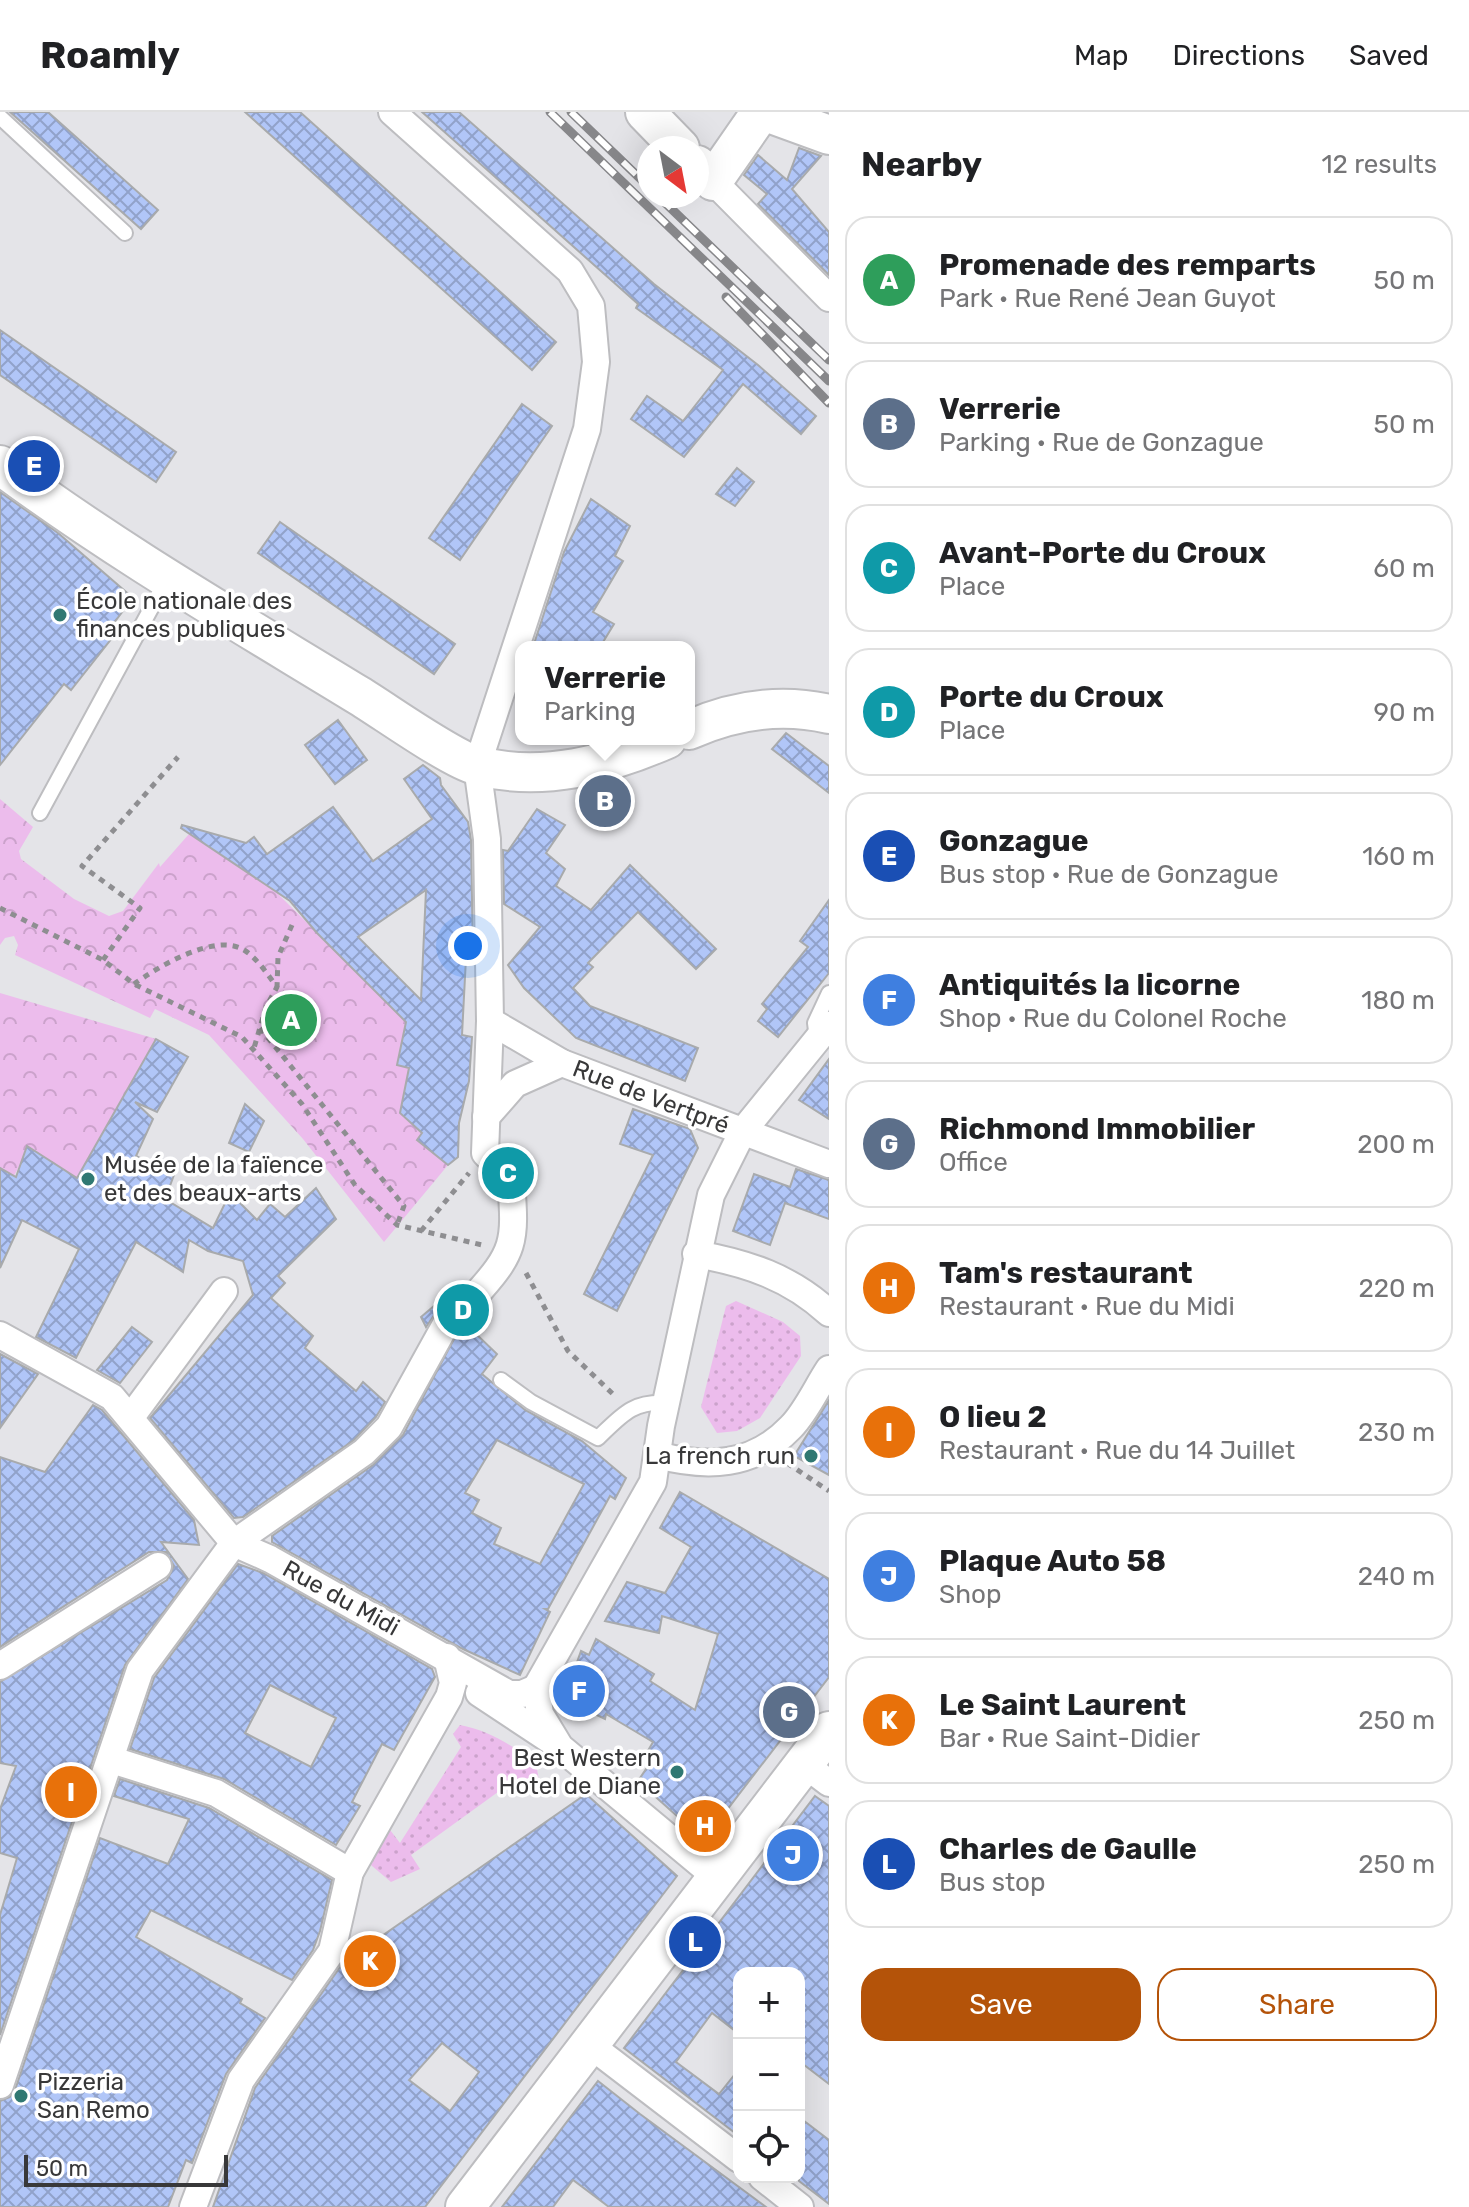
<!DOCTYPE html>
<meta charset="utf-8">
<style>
body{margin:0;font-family:Rubik,sans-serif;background:#f6f6f6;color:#202124}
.controls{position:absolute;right:24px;bottom:24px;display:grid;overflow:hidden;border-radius:16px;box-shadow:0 8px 32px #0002}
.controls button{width:72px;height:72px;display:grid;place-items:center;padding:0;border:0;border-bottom:2px solid #e0e0e0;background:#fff;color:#202124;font:40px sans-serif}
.compass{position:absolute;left:637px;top:24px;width:72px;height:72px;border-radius:50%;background:#fff;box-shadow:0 8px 32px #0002;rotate:148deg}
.scale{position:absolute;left:24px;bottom:20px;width:204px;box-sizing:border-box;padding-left:8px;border:4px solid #383839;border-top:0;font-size:22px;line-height:28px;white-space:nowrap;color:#383839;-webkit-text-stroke:6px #fff;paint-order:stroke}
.you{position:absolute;left:468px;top:834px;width:28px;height:28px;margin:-20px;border:6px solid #fff;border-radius:50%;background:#1a73e8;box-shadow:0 0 0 12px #1a73e833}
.badge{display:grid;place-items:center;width:52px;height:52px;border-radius:50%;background:#b45309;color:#fff;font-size:26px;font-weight:700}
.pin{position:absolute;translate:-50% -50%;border:4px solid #fff;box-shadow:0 2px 8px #0006}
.popup{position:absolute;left:515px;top:529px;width:180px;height:104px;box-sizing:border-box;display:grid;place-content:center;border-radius:16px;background:#fff;filter:drop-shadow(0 2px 6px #0005);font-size:26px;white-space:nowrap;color:#757577}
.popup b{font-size:30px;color:#202124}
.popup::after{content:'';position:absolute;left:50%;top:100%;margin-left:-16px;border:16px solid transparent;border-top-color:#fff}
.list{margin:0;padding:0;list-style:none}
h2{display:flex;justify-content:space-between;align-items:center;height:104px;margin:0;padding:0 32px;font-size:34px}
h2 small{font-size:26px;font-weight:400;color:#757577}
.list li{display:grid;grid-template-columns:52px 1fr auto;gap:24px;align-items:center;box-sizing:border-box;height:128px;margin:0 16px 16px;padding:0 16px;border:2px solid #e0e0e0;border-radius:24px}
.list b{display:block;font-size:30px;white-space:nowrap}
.list p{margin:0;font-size:26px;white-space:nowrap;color:#757577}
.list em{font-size:26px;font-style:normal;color:#757577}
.actions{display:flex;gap:16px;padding:24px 32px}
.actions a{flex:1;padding:18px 0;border:2px solid #b45309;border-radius:24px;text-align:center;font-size:28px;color:#b45309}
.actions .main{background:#b45309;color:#fff}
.icon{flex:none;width:44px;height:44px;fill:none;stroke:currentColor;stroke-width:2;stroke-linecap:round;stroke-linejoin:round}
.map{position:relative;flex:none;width:829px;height:2095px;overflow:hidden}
header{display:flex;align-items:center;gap:48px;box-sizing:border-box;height:112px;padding:0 40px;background:#fff;border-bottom:2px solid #e0e0e0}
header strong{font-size:38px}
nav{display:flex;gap:44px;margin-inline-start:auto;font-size:28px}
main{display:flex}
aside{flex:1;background:#fff}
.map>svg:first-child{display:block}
.grass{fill:url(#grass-dots)}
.park{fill:url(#park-crowns)}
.building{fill:url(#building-cross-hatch);stroke:#a8aaac;stroke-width:2;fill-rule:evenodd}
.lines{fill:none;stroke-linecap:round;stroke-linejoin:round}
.street-tunnel{stroke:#c2c2c5;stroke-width:26;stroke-dasharray:26 13;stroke-linecap:butt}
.lane-casing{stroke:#bdbdc0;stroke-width:18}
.street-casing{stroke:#bdbdc0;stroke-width:30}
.secondary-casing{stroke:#bdbdc0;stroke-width:42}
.path{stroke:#8e8e91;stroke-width:5;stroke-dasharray:6 6;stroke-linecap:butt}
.lane{stroke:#fff;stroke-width:14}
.street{stroke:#fff;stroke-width:26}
.secondary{stroke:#fff;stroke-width:38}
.rail-casing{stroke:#87878a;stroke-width:9}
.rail{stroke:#fff;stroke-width:6;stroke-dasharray:18;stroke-linecap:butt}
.poi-dot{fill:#307872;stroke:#fff;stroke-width:3}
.labels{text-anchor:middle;stroke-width:7;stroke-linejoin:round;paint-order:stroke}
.poi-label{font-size:24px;fill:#383839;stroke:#fff;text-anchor:start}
.street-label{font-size:24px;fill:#383839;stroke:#fff}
</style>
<header>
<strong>Roamly</strong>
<nav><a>Map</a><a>Directions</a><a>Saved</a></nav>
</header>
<main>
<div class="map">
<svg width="829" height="2095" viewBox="0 0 829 2095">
<defs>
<pattern id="grass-dots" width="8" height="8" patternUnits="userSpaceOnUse" patternTransform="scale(2)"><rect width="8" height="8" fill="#ecbcec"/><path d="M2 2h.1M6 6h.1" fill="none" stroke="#cba2cb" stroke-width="1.8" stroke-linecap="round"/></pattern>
<pattern id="park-crowns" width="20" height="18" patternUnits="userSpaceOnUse" patternTransform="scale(2)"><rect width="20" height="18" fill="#ecbcec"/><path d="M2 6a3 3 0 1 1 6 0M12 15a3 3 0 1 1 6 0" fill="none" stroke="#cba2cb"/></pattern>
<pattern id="building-cross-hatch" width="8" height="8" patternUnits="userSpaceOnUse" patternTransform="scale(2)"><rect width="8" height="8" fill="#b1c6f8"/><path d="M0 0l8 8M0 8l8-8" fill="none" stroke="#91a2ca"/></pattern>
</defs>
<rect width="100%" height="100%" fill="#e4e4e8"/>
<!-- grass -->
<g class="grass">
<polygon points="736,1189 783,1210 800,1224 801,1244 760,1306 737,1319 717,1321 701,1295 726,1194"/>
<path d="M460 1613C488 1618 513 1634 536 1651L539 1669 519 1684 509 1672 411 1743 420 1757 391 1770 365 1748 384 1710 400 1731 461 1635 453 1622Z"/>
</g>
<!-- park -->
<g class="park">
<polygon points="0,687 33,715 19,739 21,747 74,787 109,804 123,799 159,751 160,755 189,722 276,780 406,909 397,953 409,956 417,1005 412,1012 422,1021 417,1028 448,1053 384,1130 303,1027 209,923 155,897 150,906 15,843 18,833 14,824 5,826 0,833"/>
<polygon points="0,881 156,927 75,1071 29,1035 14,1064 0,1056"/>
</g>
<!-- building -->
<g class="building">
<polygon points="10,0 48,0 158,98 141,117"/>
<polygon points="245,0 300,0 556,230 532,258"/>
<polygon points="422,0 459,0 654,172 758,253 816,304 801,322 743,272 684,345 631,307 647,284 683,309 723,258 636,196 638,192"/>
<polygon points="799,36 821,44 792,77 829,120 829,163 758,92 767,82 744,63 758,43 787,68"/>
<polygon points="0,218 176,340 156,370 0,263"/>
<polygon points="522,292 552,314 460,448 429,426"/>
<polygon points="737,356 754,370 735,394 716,382"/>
<polygon points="0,380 58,421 133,486 107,520 112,526 71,578 64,572 0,653"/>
<polygon points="591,387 630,414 615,444 623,449 593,500 614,512 600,535 533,535 564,440"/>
<polygon points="280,410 455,532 434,562 258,441"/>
<polygon points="338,608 367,648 335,672 305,633"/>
<polygon points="786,621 829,654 829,681 772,637"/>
<path d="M423 653 440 666 441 673 468 710 471 728 473 846H466L462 923 472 925 469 969 459 1011 458 1045 448 1053 417 1028 422 1021 400 1001 409 956 397 953 406 910 317 821 290 789 181 716 182 713 246 731 254 725 267 742 333 695 373 749 432 707 404 667ZM426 778 421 888 358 825Z"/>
<polygon points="537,697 565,713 546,741 565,757 556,774 591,798 630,753 716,837 696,857 638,800 588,851 593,855 573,876 590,894 698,936 685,969 576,926 524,876 508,853 540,815 504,792 503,738 508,739"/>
<polygon points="829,788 829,861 778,925 758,909 767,897 762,892 808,835 800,829"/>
<polygon points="156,927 188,945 157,1000 135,990 153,1007 136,1044 174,1063 165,1087 213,1116 230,1081 257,1108 270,1092 285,1105 316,1076 336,1107 278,1164 285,1171 271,1186 313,1224 305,1236 356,1279 363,1270 385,1290 376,1305 354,1328 243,1405 234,1406 150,1306 253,1183 243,1149 208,1139 189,1128 183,1160 136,1130 76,1246 36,1225 79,1137 22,1108 0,1156 0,1056 16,1065 27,1034 77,1066"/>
<polygon points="829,947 829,1007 799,988"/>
<polygon points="245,992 264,1009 249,1040 229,1031"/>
<polygon points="633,997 690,1017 698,1036 617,1199 584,1182 653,1043 620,1032"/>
<polygon points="796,1057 829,1068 829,1107 785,1091 770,1133 733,1119 754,1062 790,1075"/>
<path d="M460 1172 458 1190 462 1197 471 1202 485 1197 489 1205 473 1219 497 1242 482 1262 525 1298 582 1329 626 1366 615 1387 610 1384 548 1497H545L550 1500 520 1563 463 1537 272 1430V1424L373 1353 403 1323 462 1212 459 1203 446 1196 437 1199 426 1215 421 1205ZM497 1328 584 1372 540 1452 494 1432 501 1416 472 1401 479 1388 465 1381Z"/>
<polygon points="132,1215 152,1230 120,1271 97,1258"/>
<polygon points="0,1242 38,1262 0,1316"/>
<polygon points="829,1288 829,1363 794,1344"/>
<polygon points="93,1293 102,1298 194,1408 199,1433 161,1430 188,1467 125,1553 0,1923 0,1803 17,1746 0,1741 0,1697 16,1654 0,1651 0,1570 167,1468 174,1454 166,1440 149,1440 0,1535 0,1345 45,1360"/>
<polygon points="680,1380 829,1467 829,1565 710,1720 698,1723 638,1669 652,1648 645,1644 653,1630 606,1602 605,1607 564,1587 581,1539 589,1543 596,1527 654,1562 650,1569 695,1598 718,1522 662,1504 659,1521 605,1509 627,1470 665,1481 691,1435 660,1416"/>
<path d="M238 1452 263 1461 432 1557 435 1565 394 1638 382 1632 352 1690 360 1694 336 1733 224 1667 130 1637 154 1566ZM270 1573 336 1606 311 1655 245 1621Z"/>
<polygon points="120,1667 209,1696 332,1768 320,1819 313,1838 292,1868 151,1798 136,1825 242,1887 240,1891 265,1906 226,1962 192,2051 186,2048 168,2095 0,2095 0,1989 10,1985 15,1978 100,1726 168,1752 189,1707 114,1684"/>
<path d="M586 1682 677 1764 425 2095H213L255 1976 343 1851ZM442 1931 479 1960 450 1999 409 1968Z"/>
<polygon points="815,1684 829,1694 829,1972 799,1949 799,1861 739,1861 739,1922 712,1901 676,1950 719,1982 739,1957 739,2024 624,1936"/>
<polygon points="598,1969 640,2002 766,2095 609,2095 573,2068 553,2095 502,2095"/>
<polygon points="799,2005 829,2028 829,2092 799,2069"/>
</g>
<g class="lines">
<!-- street-tunnel -->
<polyline class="street-tunnel" points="446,1212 473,1186"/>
<defs>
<g id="lane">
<polyline points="0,5 125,121"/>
<polyline points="40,701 167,467"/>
<polyline points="817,926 815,911 829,881"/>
<path d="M501 1268 531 1290 598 1326C622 1303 632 1289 667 1291"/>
</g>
<g id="street">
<polyline points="392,0 570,159 591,194 596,250 587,317 477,654 487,727 490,909 485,1041 501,1058"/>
<polyline points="713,69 829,186"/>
<polyline points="490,909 562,951 829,1052"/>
<polyline points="486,1005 515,972 562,951"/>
<path d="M696 1142C747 1151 790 1165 829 1201"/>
<path d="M473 1186C515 1140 516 1131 511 1069"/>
<polyline points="0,1223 112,1285 234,1431 270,1447 509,1582 522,1582 536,1576"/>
<polyline points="131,1305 224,1179"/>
<path d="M657 1343C707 1356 753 1355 791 1315 806 1300 817 1275 829 1257"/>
<polyline points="0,1554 158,1454"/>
<polyline points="536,1576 653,1370 661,1314 711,1083 743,1019 829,913"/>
<polyline points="536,1576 540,1602 560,1635 716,1765"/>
<polyline points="479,1581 553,1630"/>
<polyline points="112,1648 216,1681 350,1760"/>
<polyline points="804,1652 829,1671"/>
<polyline points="590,1933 739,2047"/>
<polyline points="0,1973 140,1558 234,1431 364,1340 389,1315 446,1212"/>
<polyline points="762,2065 800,2095"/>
<polyline points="193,2095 241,1968 332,1839 350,1760 449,1585 453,1571 447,1545"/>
</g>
<g id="secondary">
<polyline points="645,0 680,36"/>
<polyline points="766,0 829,23"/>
<polyline points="697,53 713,69 761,0"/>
<path d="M0 353C114 438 237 509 358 583 386 600 451 647 478 654 543 670 608 653 667 627"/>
<path d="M689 618C734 598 781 591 829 602"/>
<polyline points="465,2095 829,1619"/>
</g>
</defs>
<!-- lane casing -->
<use href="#lane" class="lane-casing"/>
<!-- street casing -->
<use href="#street" class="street-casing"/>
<!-- secondary casing -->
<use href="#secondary" class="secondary-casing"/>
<!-- path -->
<g class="path">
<polyline points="0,796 103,848 134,872 242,925 302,992 355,1073 397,1113 482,1133"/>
<polyline points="292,813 278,845 277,875 307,907"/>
<polyline points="103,848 140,796 82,754 178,645"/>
<path d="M134 872C158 855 215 820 244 838 257 846 268 863 277 875L266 895 254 936"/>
<polyline points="260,916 404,1094 397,1113"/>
<polyline points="421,1119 469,1061"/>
<polyline points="526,1161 568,1239 615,1284"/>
<polyline points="787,1351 829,1379"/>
</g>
<!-- lane -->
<use href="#lane" class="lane"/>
<!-- street -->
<use href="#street" class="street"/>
<!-- secondary -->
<use href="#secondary" class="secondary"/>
<defs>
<g id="rail">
<polyline points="550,0 829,269"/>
<polyline points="571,0 649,75"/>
<polyline points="658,84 829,248"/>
<polyline points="726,185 829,291"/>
</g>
</defs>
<!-- rail casing -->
<use href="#rail" class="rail-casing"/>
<!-- rail -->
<use href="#rail" class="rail"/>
</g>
<!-- markers -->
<g class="poi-dot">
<circle cx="60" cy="503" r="8"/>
<circle cx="88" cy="1067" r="8"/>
<circle cx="811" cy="1344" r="8"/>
<circle cx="677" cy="1660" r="8"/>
<circle cx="21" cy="1984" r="8"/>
</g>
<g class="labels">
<!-- poi labels -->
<g class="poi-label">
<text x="76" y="497">École nationale des<tspan x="76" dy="28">finances publiques</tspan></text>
<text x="104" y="1061">Musée de la faïence<tspan x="104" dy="28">et des beaux-arts</tspan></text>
<text x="795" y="1352" text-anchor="end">La french run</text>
<text x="661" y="1654" text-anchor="end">Best Western<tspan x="661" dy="28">Hotel de Diane</tspan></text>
<text x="37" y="1978">Pizzeria<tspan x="37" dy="28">San Remo</tspan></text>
</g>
<!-- street labels -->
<g class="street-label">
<text transform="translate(651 985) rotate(21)" y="8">Rue de Vertpré</text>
<text transform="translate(341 1486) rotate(29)" y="8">Rue du Midi</text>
</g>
</g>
</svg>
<div class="controls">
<button>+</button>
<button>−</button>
<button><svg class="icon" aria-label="locate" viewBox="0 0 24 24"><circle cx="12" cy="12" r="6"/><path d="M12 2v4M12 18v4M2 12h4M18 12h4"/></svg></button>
</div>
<svg class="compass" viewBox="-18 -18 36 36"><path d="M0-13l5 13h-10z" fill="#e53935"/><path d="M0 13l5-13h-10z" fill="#757577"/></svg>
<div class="scale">50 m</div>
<div class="you"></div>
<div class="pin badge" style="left:291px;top:908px;background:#2e9e5b">A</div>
<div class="pin badge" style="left:605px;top:689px;background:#5c6f8a">B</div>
<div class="popup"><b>Verrerie</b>Parking</div>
<div class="pin badge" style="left:508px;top:1061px;background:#0f9aa8">C</div>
<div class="pin badge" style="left:463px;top:1198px;background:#0f9aa8">D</div>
<div class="pin badge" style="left:34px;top:354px;background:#1a4fb4">E</div>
<div class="pin badge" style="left:579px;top:1579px;background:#3f7fe0">F</div>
<div class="pin badge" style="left:789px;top:1600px;background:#5c6f8a">G</div>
<div class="pin badge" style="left:705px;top:1714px;background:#e8710a">H</div>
<div class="pin badge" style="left:71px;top:1680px;background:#e8710a">I</div>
<div class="pin badge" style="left:793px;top:1743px;background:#3f7fe0">J</div>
<div class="pin badge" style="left:370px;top:1849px;background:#e8710a">K</div>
<div class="pin badge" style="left:695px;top:1830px;background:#1a4fb4">L</div>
</div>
<aside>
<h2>Nearby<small>12 results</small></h2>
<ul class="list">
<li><span class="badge" style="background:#2e9e5b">A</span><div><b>Promenade des remparts</b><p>Park · Rue René Jean Guyot</p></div><em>50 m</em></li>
<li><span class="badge" style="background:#5c6f8a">B</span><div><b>Verrerie</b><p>Parking · Rue de Gonzague</p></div><em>50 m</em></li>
<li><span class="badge" style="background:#0f9aa8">C</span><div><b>Avant-Porte du Croux</b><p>Place</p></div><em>60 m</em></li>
<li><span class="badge" style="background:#0f9aa8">D</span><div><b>Porte du Croux</b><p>Place</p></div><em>90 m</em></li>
<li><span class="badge" style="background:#1a4fb4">E</span><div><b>Gonzague</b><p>Bus stop · Rue de Gonzague</p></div><em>160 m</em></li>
<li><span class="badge" style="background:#3f7fe0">F</span><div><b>Antiquités la licorne</b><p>Shop · Rue du Colonel Roche</p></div><em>180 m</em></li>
<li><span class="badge" style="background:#5c6f8a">G</span><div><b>Richmond Immobilier</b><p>Office</p></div><em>200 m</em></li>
<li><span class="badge" style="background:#e8710a">H</span><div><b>Tam's restaurant</b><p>Restaurant · Rue du Midi</p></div><em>220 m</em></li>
<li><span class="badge" style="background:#e8710a">I</span><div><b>O lieu 2</b><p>Restaurant · Rue du 14 Juillet</p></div><em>230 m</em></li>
<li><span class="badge" style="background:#3f7fe0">J</span><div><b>Plaque Auto 58</b><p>Shop</p></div><em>240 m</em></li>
<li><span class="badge" style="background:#e8710a">K</span><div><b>Le Saint Laurent</b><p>Bar · Rue Saint-Didier</p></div><em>250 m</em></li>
<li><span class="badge" style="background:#1a4fb4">L</span><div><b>Charles de Gaulle</b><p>Bus stop</p></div><em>250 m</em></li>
</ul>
<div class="actions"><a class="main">Save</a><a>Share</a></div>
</aside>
</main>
